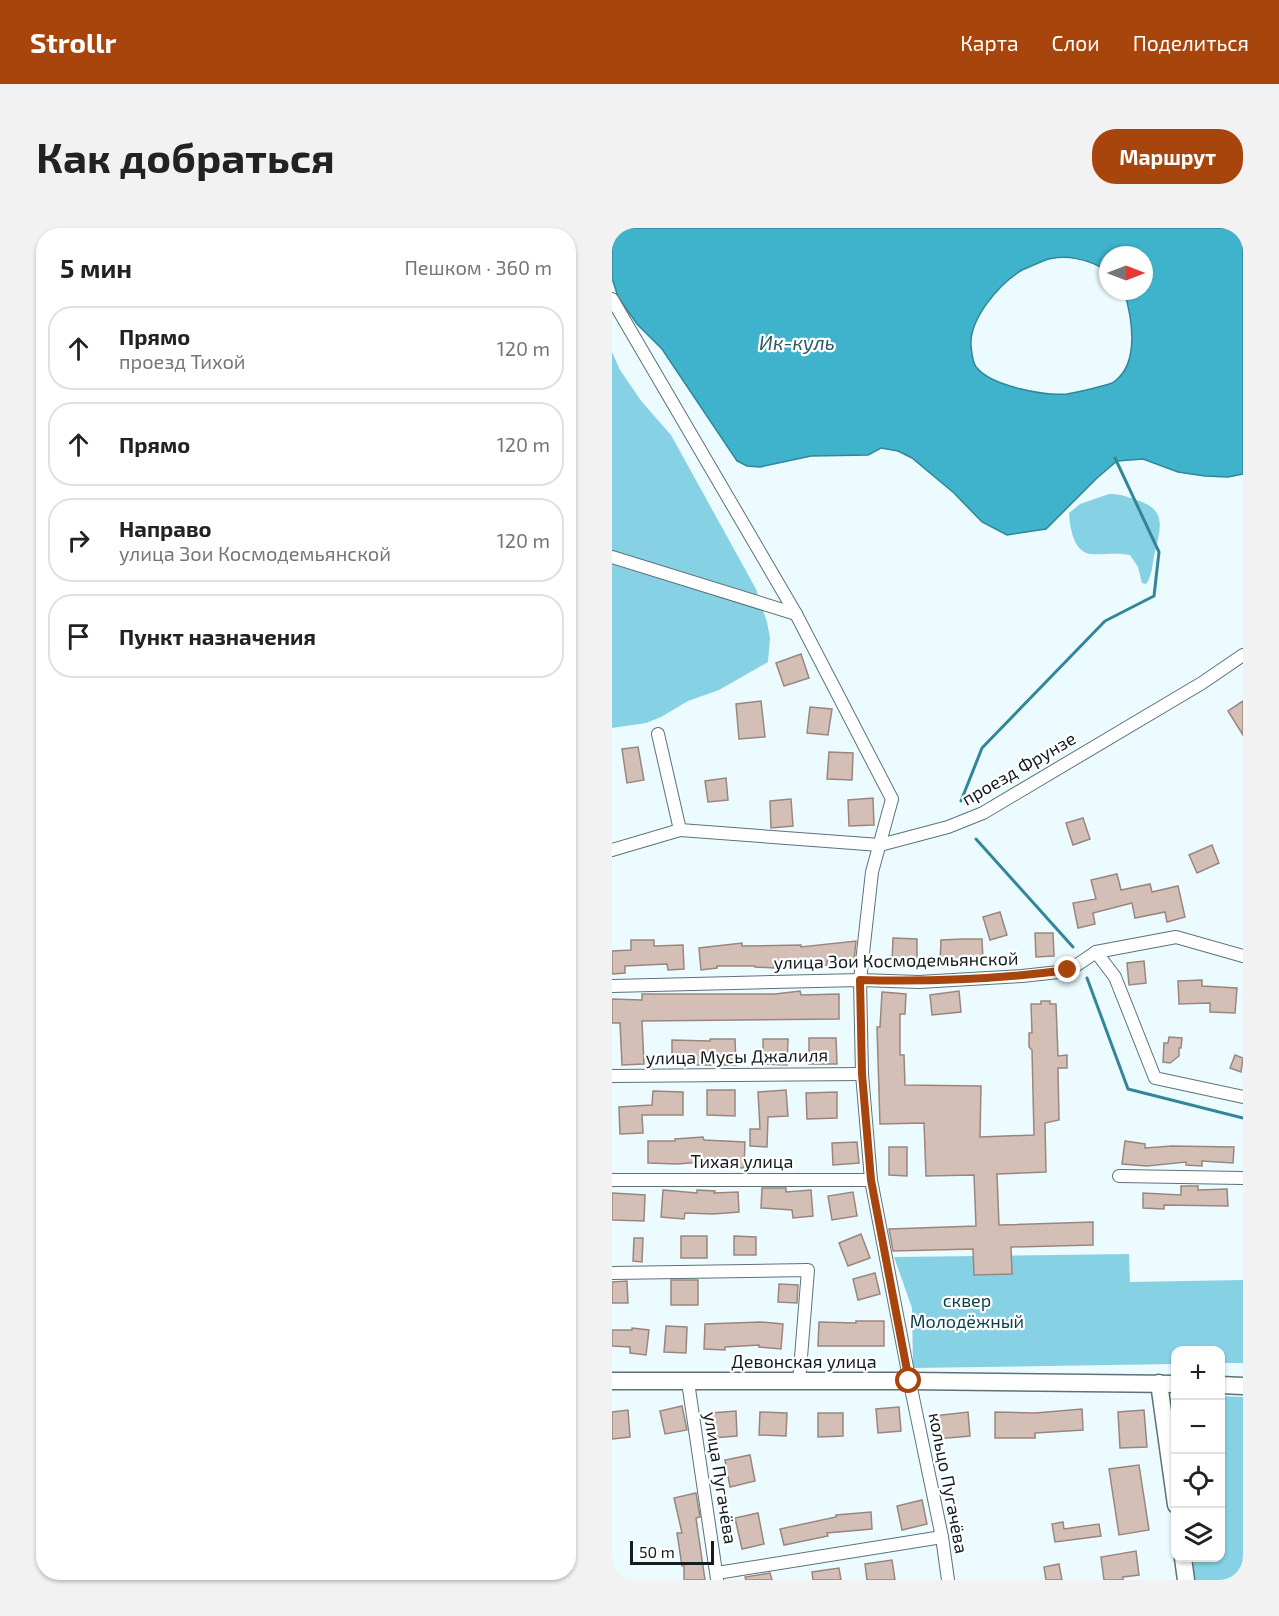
<!DOCTYPE html>
<html lang="ru">
<meta charset="utf-8">
<style>
body{margin:0;font-family:"Exo 2",sans-serif;background:#f2f2f2;color:#222}
.controls{position:absolute;right:18px;bottom:18px;display:grid;overflow:hidden;border-radius:12px;box-shadow:0 2px 4px #0004}
.controls button{width:54px;height:54px;display:grid;place-items:center;padding:0;border:0;border-bottom:2px solid #e0e0e0;background:#fff;color:#222;font:30px sans-serif}
.compass{position:absolute;left:487px;top:18px;width:54px;height:54px;border-radius:50%;background:#fff;box-shadow:0 2px 4px #0004;rotate:90deg}
.scale{position:absolute;left:18px;bottom:15px;width:84px;box-sizing:border-box;padding-left:6px;border:3px solid #131c1e;border-top:0;font-size:16px;line-height:21px;white-space:nowrap;color:#131c1e;-webkit-text-stroke:4px #fff;paint-order:stroke}
.stop{position:absolute;width:18px;height:18px;margin:-14px;border:4px solid #a8450c;border-radius:50%;background:#fff}
.stop.end{background:#a8450c;border-color:#fff;box-shadow:0 2px 6px #0008}
.list{margin:0;padding:0;list-style:none}
h2{display:flex;justify-content:space-between;align-items:center;height:78px;margin:0;padding:0 24px;font-size:26px}
h2 small{font-size:20px;font-weight:400;color:#767676}
.list li{display:grid;grid-template-columns:39px 1fr auto;gap:18px;align-items:center;box-sizing:border-box;height:84px;margin:0 12px 12px;padding:0 12px;border:2px solid #e0e0e0;border-radius:24px}
.list b{display:block;font-size:22px;white-space:nowrap}
.list p{margin:0;font-size:20px;white-space:nowrap;color:#767676}
.list em{font-size:20px;font-style:normal;color:#767676}
.icon{flex:none;width:33px;height:33px;fill:none;stroke:currentColor;stroke-width:2;stroke-linecap:round;stroke-linejoin:round}
.map{position:relative;flex:none;width:631px;height:1352px;overflow:hidden;border-radius:24px}
header{display:flex;align-items:center;gap:36px;box-sizing:border-box;height:84px;padding:0 30px;background:#a8450c;color:#fff}
header strong{font-size:28px}
nav{display:flex;gap:33px;margin-inline-start:auto;font-size:21px}
.intro{display:flex;align-items:center;justify-content:space-between;box-sizing:border-box;height:144px;padding:0 36px}
h1{margin:0;font-size:42px}
.button{padding:15px 27px;border-radius:24px;background:#a8450c;color:#fff;font-size:21px;font-weight:700}
main{display:flex;gap:36px;padding:0 36px}
aside{flex:1;background:#fff;border-radius:24px;box-shadow:0 2px 4px #0004}
.map>svg:first-child{display:block}
.green{fill:#86d2e4}
.water{fill:#3fb3cb;stroke:#328697;stroke-width:1.5;fill-rule:evenodd}
.lines{fill:none;stroke-linecap:round;stroke-linejoin:round}
.stream{stroke:#328697;stroke-width:3}
.building{fill:#d4bfb6;stroke:#9a867e;stroke-width:1.5}
.minor-casing{stroke:#5c7278;stroke-width:14}
.secondary-casing{stroke:#5c7278;stroke-width:19}
.minor{stroke:#fff;stroke-width:12}
.secondary{stroke:#fff;stroke-width:16}
.route{stroke:#a8450c;stroke-width:8}
.labels{text-anchor:middle;stroke-width:4.5;stroke-linejoin:round;paint-order:stroke}
.street-label{font-size:18px;fill:#131c1e;stroke:#fff}
.park-label{font-size:18px;fill:#093e49;stroke:#fff}
.water-label{font-size:20px;font-style:italic;fill:#2b5b66;stroke:#fff}
</style>
<header>
<strong>Strollr</strong>
<nav><a>Карта</a><a>Слои</a><a>Поделиться</a></nav>
</header>
<div class="intro"><h1>Как добраться</h1><a class="button">Маршрут</a></div>
<main>
<aside>
<h2>5 мин<small>Пешком · 360 m</small></h2>
<ul class="list">
<li><svg class="icon" aria-label="ahead" viewBox="0 0 24 24"><path d="M12 20V5M6 11l6-6 6 6"/></svg><div><b>Прямо</b><p>проезд Тихой</p></div><em>120 m</em></li>
<li><svg class="icon" aria-label="ahead" viewBox="0 0 24 24"><path d="M12 20V5M6 11l6-6 6 6"/></svg><div><b>Прямо</b></div><em>120 m</em></li>
<li><svg class="icon" aria-label="right" viewBox="0 0 24 24"><path d="M7 20v-9h11M14 6l5 5-5 5"/></svg><div><b>Направо</b><p>улица Зои Космодемьянской</p></div><em>120 m</em></li>
<li><svg class="icon" aria-label="arrive" viewBox="0 0 24 24"><path d="M6 21V4h12l-3 4 3 4H6"/></svg><div><b>Пункт назначения</b></div></li>
</ul>
</aside>
<div class="map">
<svg width="631" height="1352" viewBox="0 0 631 1352">
<rect width="100%" height="100%" fill="#ecfbff"/>
<!-- green -->
<g class="green">
<polygon points="0,124 8,142 30,174 59,207 144,361 155,394 158,410 156,434 107,462 76,473 49,489 34,495 0,500"/>
<path d="M497 266C509 266 513 268 524 272 555 281 549 299 543 324 540 335 541 347 534 356L530 355 526 339 518 327C503 324 492 327 478 326 461 323 458 299 457 285L468 276Z"/>
<polygon points="517,1026 518,1054 631,1052 631,1135 609,1135 608,1122 564,1122 563,1136 301,1140 300,1080 282,1029"/>
<polygon points="609,1168 631,1169 631,1352 582,1352 579,1330 608,1330"/>
</g>
<!-- water -->
<path class="water" d="M0 0H631V246L616 249 593 248 566 244 531 231 505 233 485 250 434 301 395 307 370 294 342 265 300 230 286 223 269 220 256 227 199 228 148 239 135 238 125 233 50 121 25 96 6 69 0 50ZM496 27H532V63H512C520 89 528 134 503 153 500 156 494 157 490 158 479 161 467 164 455 166 432 168 380 158 365 140 360 135 360 125 359 118 357 91 387 56 410 42 417 39 424 36 431 33 451 25 479 31 496 44Z"/>
<g class="lines">
<!-- stream -->
<g class="stream">
<polyline points="349,573 370,520 493,393 542,368 547,324 503,230"/>
<polyline points="364,611 461,719"/>
<polyline points="475,750 516,861 631,890"/>
</g>
</g>
<!-- building -->
<g class="building">
<polygon points="189,426 197,450 172,458 164,435"/>
<polygon points="149,473 153,509 127,511 124,476"/>
<polygon points="631,473 631,507 616,483"/>
<polygon points="198,479 220,481 216,507 195,505"/>
<polygon points="26,519 32,552 15,555 10,521"/>
<polygon points="217,524 241,525 240,552 215,551"/>
<polygon points="114,550 116,572 96,574 93,553"/>
<polygon points="261,570 262,597 237,598 236,572"/>
<polygon points="179,571 181,598 159,600 158,573"/>
<polygon points="471,590 478,611 461,617 454,595"/>
<polygon points="600,617 607,635 585,645 577,627"/>
<polygon points="505,646 509,662 538,656 540,664 566,658 573,689 555,694 553,684 523,690 520,675 481,685 483,696 466,700 461,675 484,671 479,652"/>
<polygon points="388,684 395,707 378,712 371,689"/>
<polygon points="423,705 441,705 442,728 424,729"/>
<polygon points="281,710 305,711 305,735 280,734"/>
<polygon points="351,711 370,711 371,733 328,735 329,712"/>
<polygon points="19,712 42,712 42,718 71,717 72,741 56,742 55,736 13,738 13,745 0,746 0,723 19,722"/>
<polygon points="244,713 242,733 215,733 215,737 204,738 162,736 162,740 143,739 143,738 105,738 105,740 89,742 87,720 130,715 130,718 189,717 189,719"/>
<polygon points="532,733 534,755 517,757 515,735"/>
<polygon points="590,752 590,758 625,760 623,785 598,784 598,775 567,776 566,753"/>
<polygon points="188,763 189,767 227,766 227,791 30,793 32,836 10,837 8,795 0,795 0,771 30,772 30,766 163,766"/>
<polygon points="347,763 349,784 320,787 318,767"/>
<polygon points="270,764 294,766 293,786 288,786 288,827 292,827 293,857 369,858 368,909 422,907 420,822 417,819 417,805 420,805 419,776 429,776 429,773 438,773 438,776 444,776 446,828 455,827 455,840 446,840 447,892 433,895 434,944 385,946 387,997 481,994 481,1017 399,1019 400,1046 362,1047 361,1021 281,1023 277,1001 364,998 362,947 314,948 312,895 268,896 265,799 268,799"/>
<polygon points="557,809 570,810 569,820 567,820 567,828 558,835 551,834 552,815 556,815"/>
<polygon points="197,810 224,810 225,836 197,836"/>
<polygon points="98,811 123,811 124,837 60,837 60,812 98,813"/>
<polygon points="151,811 176,811 175,837 151,836"/>
<polygon points="623,827 631,830 629,844 618,840"/>
<polygon points="95,862 123,862 123,888 95,887"/>
<polygon points="174,862 176,888 156,889 155,919 138,918 138,901 148,901 146,864"/>
<polygon points="41,863 71,864 71,887 30,887 31,905 8,906 7,879 40,877"/>
<polygon points="225,864 225,890 195,891 194,865"/>
<polygon points="91,909 92,912 133,914 132,940 103,939 103,933 65,936 36,935 36,913 63,913 63,911"/>
<polygon points="513,913 533,916 533,920 560,918 622,919 621,935 590,933 590,938 574,937 574,934 535,938 510,936"/>
<polygon points="245,914 247,935 221,937 220,915"/>
<polygon points="277,919 295,919 295,948 277,947"/>
<polygon points="569,958 586,958 586,962 615,961 616,978 552,977 552,981 531,980 531,965 569,967"/>
<polygon points="150,960 174,960 174,964 199,962 201,988 181,990 180,982 149,980"/>
<polygon points="51,962 85,965 85,962 103,963 102,965 126,964 127,984 101,986 73,985 72,991 49,989"/>
<polygon points="241,964 245,988 220,992 216,968"/>
<polygon points="0,965 33,967 32,993 0,992"/>
<polygon points="249,1006 258,1030 236,1038 227,1015"/>
<rect x="69" y="1008" width="26" height="22"/>
<polygon points="122,1008 144,1009 144,1027 122,1027"/>
<polygon points="22,1010 31,1010 30,1034 21,1033"/>
<polygon points="263,1045 268,1066 246,1072 241,1051"/>
<rect x="59" y="1052" width="27" height="25"/>
<polygon points="15,1053 16,1075 0,1075 0,1054"/>
<polygon points="167,1056 186,1057 185,1075 166,1074"/>
<polygon points="244,1093 272,1093 272,1118 206,1118 207,1094 244,1095"/>
<polygon points="149,1094 171,1096 169,1121 147,1119 147,1117 113,1119 113,1122 92,1121 93,1096"/>
<polygon points="54,1098 75,1099 74,1125 52,1124"/>
<polygon points="20,1100 37,1102 34,1127 18,1125 18,1119 0,1118 0,1102 20,1102"/>
<polygon points="70,1178 75,1202 53,1206 48,1183"/>
<polygon points="287,1179 289,1203 266,1205 264,1181"/>
<polygon points="470,1181 471,1202 423,1205 423,1210 383,1210 383,1184 423,1185"/>
<polygon points="16,1182 18,1209 0,1211 0,1184"/>
<polygon points="532,1182 535,1219 508,1220 506,1184"/>
<polygon points="124,1183 125,1208 100,1210 99,1185"/>
<polygon points="148,1184 175,1185 174,1208 147,1207"/>
<polygon points="356,1184 358,1208 324,1211 322,1188"/>
<polygon points="206,1185 231,1185 231,1208 206,1209"/>
<polygon points="138,1227 143,1253 118,1259 113,1232"/>
<polygon points="527,1237 537,1302 507,1307 497,1241"/>
<polygon points="84,1265 88,1289 84,1290 93,1352 72,1352 72,1338 70,1338 65,1305 70,1305 62,1270"/>
<polygon points="310,1272 315,1296 290,1302 285,1278"/>
<polygon points="259,1284 260,1301 215,1305 216,1308 172,1317 168,1301 224,1289 224,1287"/>
<polygon points="146,1285 152,1316 130,1321 123,1290"/>
<polygon points="451,1294 452,1301 487,1296 489,1308 443,1314 440,1296"/>
<polygon points="524,1323 527,1347 511,1349 511,1352 492,1352 489,1329"/>
<polygon points="280,1332 283,1352 255,1352 253,1336"/>
<polygon points="447,1336 450,1352 434,1352 432,1339"/>
<polygon points="227,1340 229,1352 201,1352 200,1344"/>
<polygon points="158,1345 160,1352 134,1352 133,1349"/>
</g>
<g class="lines">
<defs>
<g id="minor">
<polyline points="0,71 184,386 280,571 260,644 248,752 250,846 259,952 300,1165 330,1309 336,1352"/>
<polyline points="0,329 184,386"/>
<polyline points="46,506 68,602"/>
<polyline points="0,622 68,602 268,617 336,599 371,585 590,455 631,427"/>
<polyline points="484,724 503,749 543,850 631,869"/>
<polyline points="0,758 248,752 307,754 410,748 456,743 484,724 564,709 631,728"/>
<polyline points="0,848 250,846"/>
<polyline points="507,948 631,950"/>
<polyline points="0,952 259,952"/>
<polyline points="0,1045 196,1042 187,1154"/>
<polyline points="76,1154 105,1351"/>
<polyline points="105,1345 330,1309"/>
</g>
<g id="secondary">
<polyline points="0,1153 297,1153 564,1156"/>
<polyline points="547,1155 564,1277"/>
<polyline points="608,1157 631,1158"/>
<polyline points="571,1330 574,1352"/>
</g>
</defs>
<!-- minor casing -->
<use href="#minor" class="minor-casing"/>
<!-- secondary casing -->
<use href="#secondary" class="secondary-casing"/>
<!-- minor -->
<use href="#minor" class="minor"/>
<!-- secondary -->
<use href="#secondary" class="secondary"/>
</g>
<g class="lines">
<!-- route -->
<path class="route" d="M297 1153 259 952 250 846 248 752C318 754 387 751 456 742"/>
</g>
<g class="labels">
<!-- street labels -->
<g class="street-label">
<text transform="translate(407 541) rotate(-30)" y="6">проезд Фрунзе</text>
<text transform="translate(284 733) rotate(-1)" y="6">улица Зои Космодемьянской</text>
<text transform="translate(125 829) rotate(-1)" y="6">улица Мусы Джалиля</text>
<text x="130" y="940">Тихая улица</text>
<text x="192" y="1140">Девонская улица</text>
<text transform="translate(108 1250) rotate(81)" y="6">улица Пугачёва</text>
<text transform="translate(336 1255) rotate(79)" y="6">кольцо Пугачёва</text>
</g>
<!-- park labels -->
<g class="park-label">
<text x="355" y="1079">сквер<tspan x="355" dy="21">Молодёжный</tspan></text>
</g>
<!-- water labels -->
<g class="water-label">
<text x="185" y="122">Ик-куль</text>
</g>
</g>
</svg>
<div class="controls">
<button>+</button>
<button>−</button>
<button><svg class="icon" aria-label="locate" viewBox="0 0 24 24"><circle cx="12" cy="12" r="6"/><path d="M12 2v4M12 18v4M2 12h4M18 12h4"/></svg></button>
<button><svg class="icon" aria-label="layers" viewBox="0 0 24 24"><path d="M12 4l9 5-9 5-9-5zM3 14l9 5 9-5"/></svg></button>
</div>
<svg class="compass" viewBox="-18 -18 36 36"><path d="M0-13l5 13h-10z" fill="#e53935"/><path d="M0 13l5-13h-10z" fill="#767676"/></svg>
<div class="scale">50 m</div>
<div class="stop" style="left:297px;top:1153px"></div>
<div class="stop end" style="left:456px;top:742px"></div>
</div>
</main>
